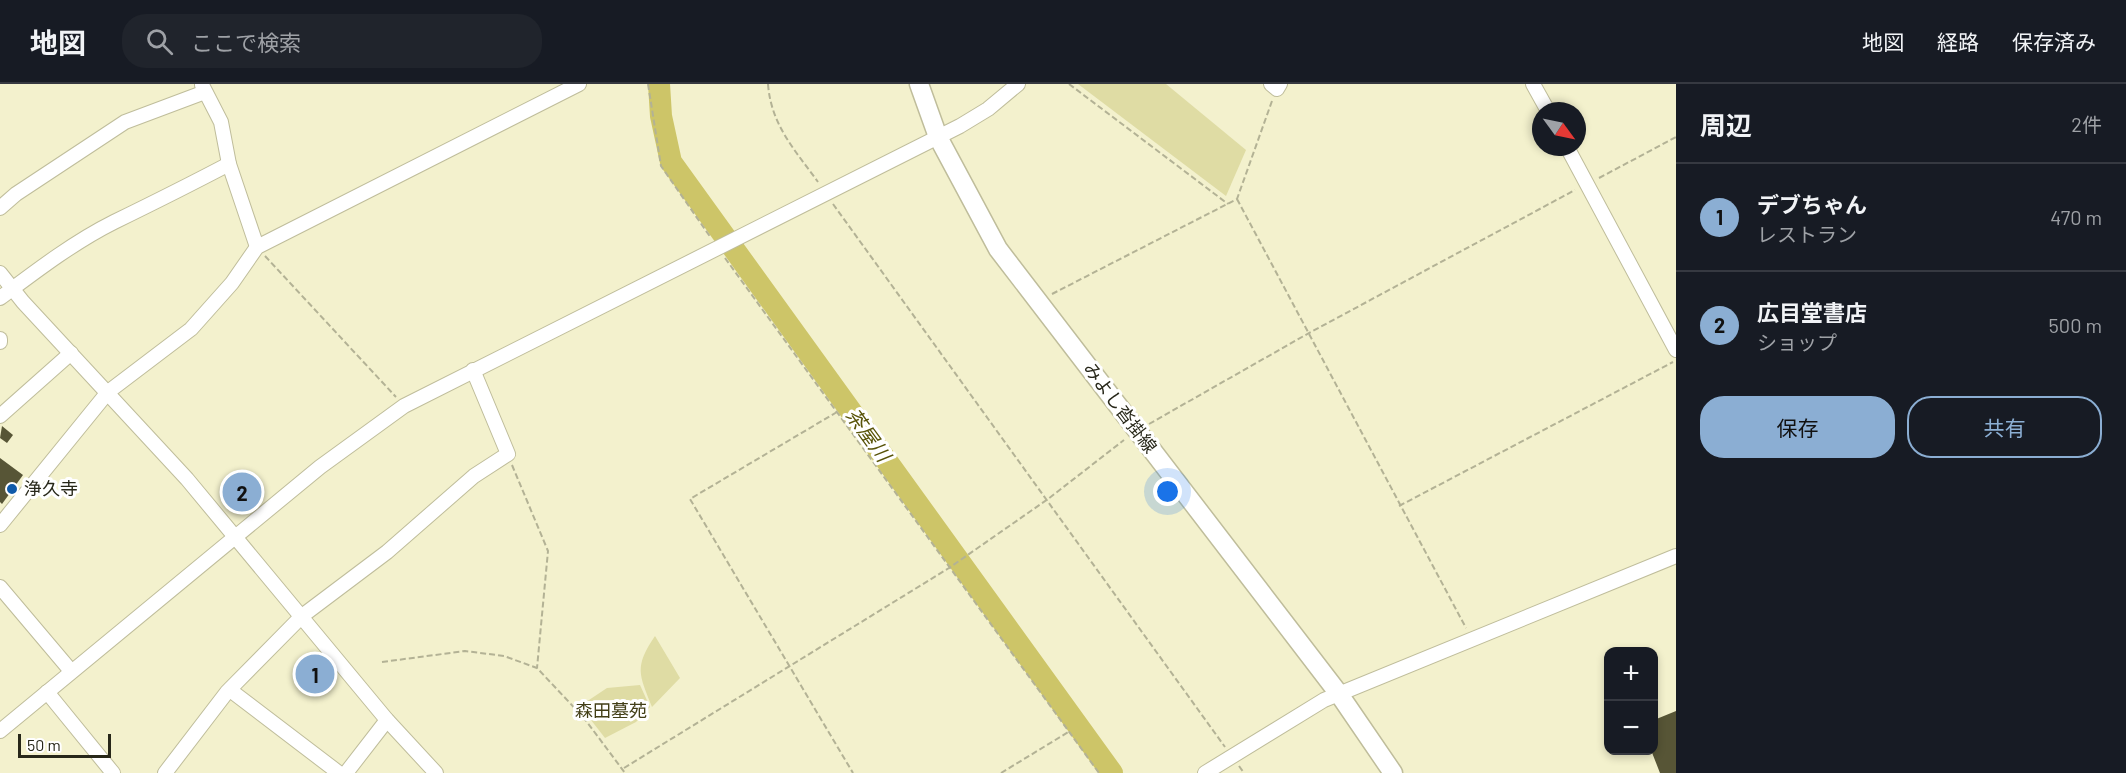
<!DOCTYPE html>
<html lang="ja">
<meta charset="utf-8">
<style>
body{margin:0;font-family:Barlow,"Noto Sans JP",sans-serif;background:#20242c;color:#f1f3f6}
.controls{position:absolute;right:18px;bottom:18px;display:grid;overflow:hidden;border-radius:12px;box-shadow:0 3px 9px #0003}
.controls button{width:54px;height:54px;display:grid;place-items:center;padding:0;border:0;border-bottom:2px solid #363941;background:#171b24;color:#f1f3f6;font:30px sans-serif}
.compass{position:absolute;left:1532px;top:18px;width:54px;height:54px;border-radius:50%;background:#171b24;box-shadow:0 3px 9px #0003;rotate:123deg}
.scale{position:absolute;left:18px;bottom:15px;width:93px;box-sizing:border-box;padding-left:6px;border:3px solid #272719;border-top:0;font-size:16px;line-height:21px;white-space:nowrap;color:#272719;-webkit-text-stroke:4px #fff;paint-order:stroke}
.you{position:absolute;left:1168px;top:408px;width:21px;height:21px;margin:-15px;border:4px solid #fff;border-radius:50%;background:#1a73e8;box-shadow:0 0 0 9px #1a73e833}
.badge{display:grid;place-items:center;width:39px;height:39px;border-radius:50%;background:#8baed3;color:#111;font-size:20px;font-weight:700}
.pin{position:absolute;translate:-50% -50%;border:3px solid #fff;box-shadow:0 2px 6px #0006}
.list{margin:0;padding:0;list-style:none}
h2{display:flex;justify-content:space-between;align-items:center;height:78px;margin:0;padding:0 24px;font-size:26px}
h2 small{font-size:20px;font-weight:400;color:#9ea1a6}
.list li{display:grid;grid-template-columns:39px 1fr auto;gap:18px;align-items:center;box-sizing:border-box;height:108px;padding:0 24px;border-top:2px solid #363941}
.list b{display:block;font-size:22px;white-space:nowrap}
.list p{margin:0;font-size:20px;white-space:nowrap;color:#9ea1a6}
.list em{font-size:20px;font-style:normal;color:#9ea1a6}
.actions{display:flex;gap:12px;padding:18px 24px}
.actions a{flex:1;padding:14px 0;border:2px solid #8baed3;border-radius:24px;text-align:center;font-size:21px;color:#8baed3}
.actions .main{background:#8baed3;color:#111}
.icon{flex:none;width:33px;height:33px;fill:none;stroke:currentColor;stroke-width:2;stroke-linecap:round;stroke-linejoin:round}
.map{position:relative;flex:none;width:1676px;height:689px;overflow:hidden}
header{display:flex;align-items:center;gap:36px;box-sizing:border-box;height:84px;padding:0 30px;background:#171b24;border-bottom:2px solid #363941}
header strong{font-size:28px}
nav{display:flex;gap:33px;margin-inline-start:auto;font-size:21px}
.search{width:420px;height:54px;background:#20242c;display:flex;align-items:center;gap:15px;box-sizing:border-box;padding:0 21px;border-radius:24px;color:#9ea1a6;font-size:22px}
main{display:flex}
aside{flex:1;background:#171b24}
.map>svg:first-child{display:block}
.green{fill:#dfdca4}
.lines{fill:none;stroke-linecap:round;stroke-linejoin:round}
.river{stroke:#cdc568;stroke-width:22}
.building{fill:#575536}
.minor-casing{stroke:#bfbd9b;stroke-width:16}
.major-casing{stroke:#bfbd9b;stroke-width:21}
.path{stroke:#b3b295;stroke-width:2;stroke-dasharray:6 3;stroke-linecap:butt}
.minor{stroke:#fff;stroke-width:14}
.major{stroke:#fff;stroke-width:18}
.poi-dot{fill:#0f5aa9;stroke:#fff;stroke-width:2}
.labels{text-anchor:middle;stroke-width:6;stroke-linejoin:round;paint-order:stroke}
.street-label{font-size:18px;fill:#272719;stroke:#fff}
.poi-label{font-size:18px;fill:#272719;stroke:#fff;text-anchor:start}
.park-label{font-size:18px;fill:#423e16;stroke:#fff}
.water-label{font-size:20px;font-style:italic;fill:#585308;stroke:#fff}
</style>
<header>
<strong>地図</strong>
<div class="search"><svg class="icon" aria-label="search" viewBox="0 0 24 24"><circle cx="10" cy="10" r="6"/><path d="M15 15l6 6"/></svg>ここで検索</div>
<nav><a>地図</a><a>経路</a><a>保存済み</a></nav>
</header>
<main>
<div class="map">
<svg width="1676" height="689" viewBox="0 0 1676 689">
<rect width="100%" height="100%" fill="#f3f1cd"/>
<!-- green -->
<g class="green">
<polygon points="1078,0 1166,0 1246,66 1226,112"/>
<path d="M655 552 680 594 652 623C639 590 634 583 655 552Z"/>
<polygon points="640,601 650,623 636,638 605,654 580,622 607,604"/>
</g>
<g class="lines">
<!-- river -->
<polyline class="river" points="659,0 661,32 671,78 1112,689"/>
</g>
<!-- building -->
<g class="building">
<polygon points="2,342 13,351 7,359 0,354"/>
<polygon points="0,374 23,391 2,420 0,418"/>
<polygon points="1676,627 1676,689 1660,689 1651,666 1654,666 1654,636"/>
</g>
<g class="lines">
<defs>
<g id="minor">
<polyline points="1271,0 1277,5 1280,0"/>
<polyline points="1533,0 1548,27"/>
<polyline points="202,1 221,38 229,80 257,163"/>
<polyline points="1567,63 1676,266"/>
<polyline points="0,124 16,110 125,38 205,8"/>
<polyline points="0,189 23,218 187,395 387,636 436,689"/>
<path d="M0 214C36 187 74 158 114 138 153 119 191 100 229 80"/>
<polyline points="0,255 0,258"/>
<polyline points="0,332 71,269"/>
<polyline points="0,441 108,308 191,245 232,199 257,163 579,0"/>
<polyline points="0,503 71,587"/>
<polyline points="230,606 339,689"/>
<polyline points="47,608 113,689"/>
<polyline points="0,647 320,383 404,322 960,42 988,25 1018,0"/>
<polyline points="165,689 227,608 302,532 387,468 474,392 508,370 473,286"/>
<polyline points="346,689 387,636"/>
<polyline points="1205,689 1324,616 1676,472"/>
</g>
<polyline id="major" points="919,0 938,53 998,165 1339,610 1393,689"/>
</defs>
<!-- minor casing -->
<use href="#minor" class="minor-casing"/>
<!-- major casing -->
<use href="#major" class="major-casing"/>
<!-- path -->
<g class="path">
<polyline points="648,0 661,82 711,154"/>
<path d="M768 0C771 41 795 66 818 98"/>
<polyline points="1069,0 1228,120"/>
<polyline points="1599,94 1676,53"/>
<polyline points="1237,115 1466,544"/>
<polyline points="833,120 1225,663"/>
<polyline points="265,172 396,313"/>
<polyline points="725,174 1099,689"/>
<polyline points="1052,210 1237,115 1272,17"/>
<polyline points="837,328 690,415 853,689"/>
<polyline points="1149,340 1309,249 1575,106"/>
<polyline points="512,381 548,467 537,584"/>
<polyline points="1399,422 1673,278"/>
<polyline points="382,578 465,567 504,572 537,584 584,634 625,689"/>
<polyline points="1239,682 1244,689"/>
<polyline points="624,684 949,484 1048,415 1124,356"/>
<polyline points="1001,689 1070,647"/>
</g>
<!-- minor -->
<use href="#minor" class="minor"/>
<!-- major -->
<use href="#major" class="major"/>
</g>
<!-- markers -->
<circle class="poi-dot" cx="12" cy="405" r="6"/>
<g class="labels">
<!-- street labels -->
<g class="street-label">
<text transform="translate(1120 324) rotate(53)" y="6">みよし沓掛線</text>
</g>
<!-- poi labels -->
<g class="poi-label">
<text x="24" y="411">浄久寺</text>
</g>
<!-- park labels -->
<g class="park-label">
<text x="611" y="633">森田墓苑</text>
</g>
<!-- water labels -->
<g class="water-label">
<text transform="translate(868 351) rotate(54)" y="7">茶屋川</text>
</g>
</g>
</svg>
<div class="controls">
<button>+</button>
<button>−</button>
</div>
<svg class="compass" viewBox="-18 -18 36 36"><path d="M0-13l5 13h-10z" fill="#e53935"/><path d="M0 13l5-13h-10z" fill="#9ea1a6"/></svg>
<div class="scale">50 m</div>
<div class="you"></div>
<div class="pin badge" style="left:315px;top:590px">1</div>
<div class="pin badge" style="left:242px;top:408px">2</div>
</div>
<aside>
<h2>周辺<small>2件</small></h2>
<ul class="list">
<li><span class="badge">1</span><div><b>デブちゃん</b><p>レストラン</p></div><em>470 m</em></li>
<li><span class="badge">2</span><div><b>広目堂書店</b><p>ショップ</p></div><em>500 m</em></li>
</ul>
<div class="actions"><a class="main">保存</a><a>共有</a></div>
</aside>
</main>
